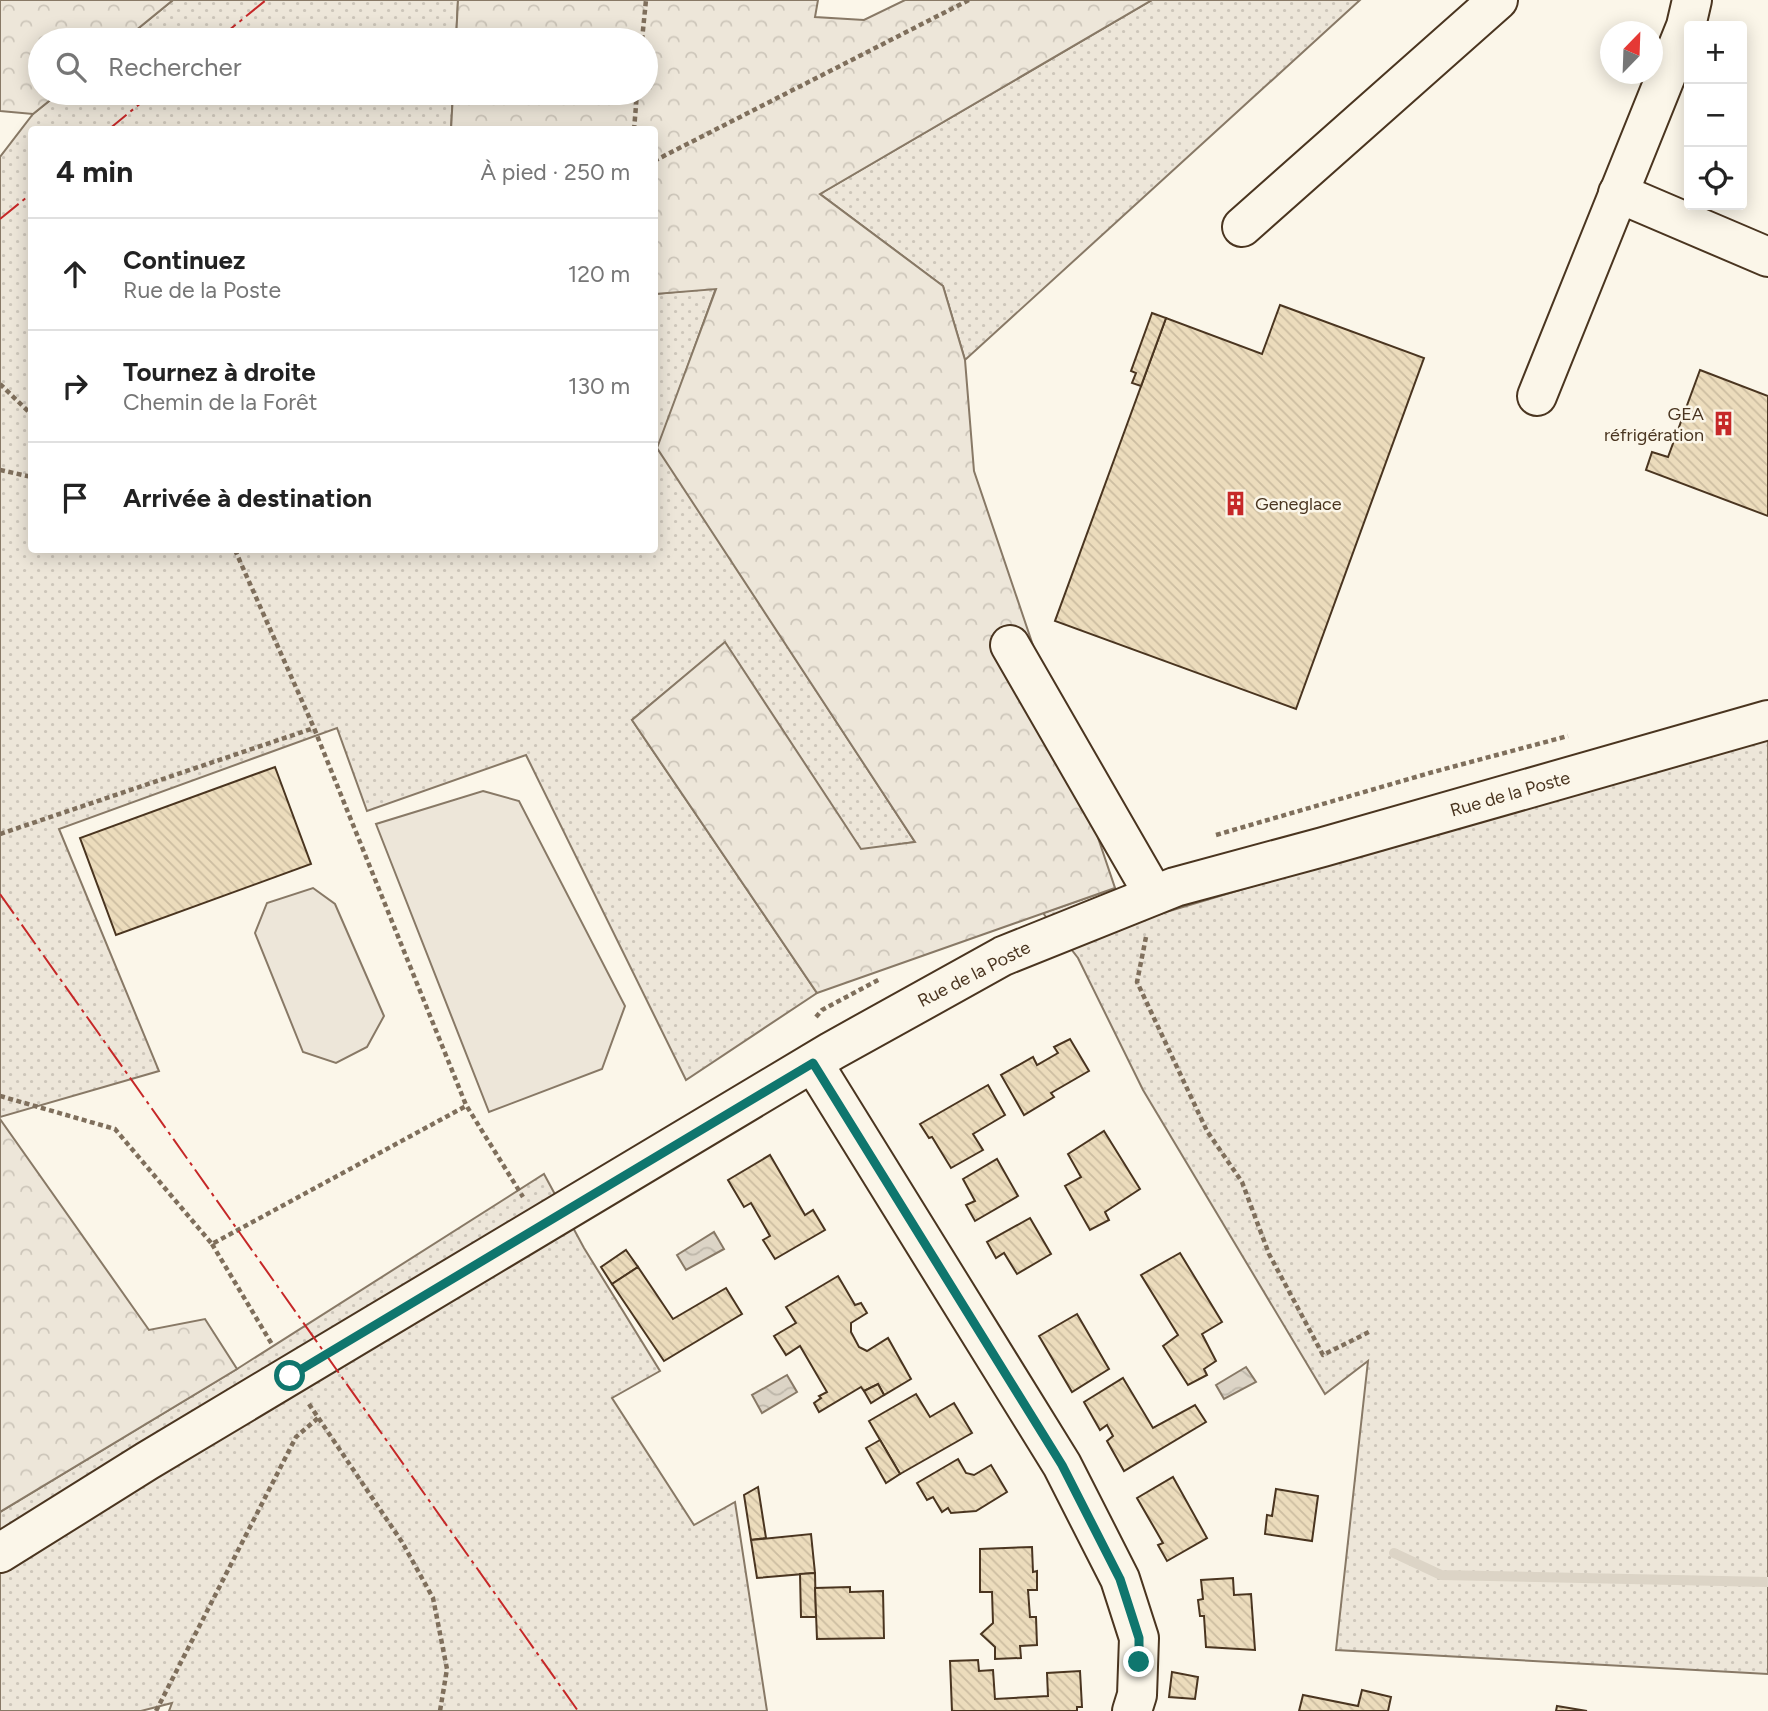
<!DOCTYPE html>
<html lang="fr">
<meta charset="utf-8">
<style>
body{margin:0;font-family:Figtree,sans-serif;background:#f2f2f2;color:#222}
.controls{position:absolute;right:21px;top:21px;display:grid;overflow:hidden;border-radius:7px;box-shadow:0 4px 18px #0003}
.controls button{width:63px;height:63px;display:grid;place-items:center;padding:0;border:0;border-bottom:2px solid #e0e0e0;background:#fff;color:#222;font:35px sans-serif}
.compass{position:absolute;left:1600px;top:21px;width:63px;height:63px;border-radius:50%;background:#fff;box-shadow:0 4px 18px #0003;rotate:23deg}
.stop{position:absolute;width:21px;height:21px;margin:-16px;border:5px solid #0f766e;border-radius:50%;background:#fff}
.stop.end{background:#0f766e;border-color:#fff;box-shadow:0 2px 7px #0008}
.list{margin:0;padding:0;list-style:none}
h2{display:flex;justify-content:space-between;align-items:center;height:91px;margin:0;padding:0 28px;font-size:30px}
h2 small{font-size:23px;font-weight:400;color:#767676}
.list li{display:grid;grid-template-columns:46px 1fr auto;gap:21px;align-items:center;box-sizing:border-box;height:112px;padding:0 28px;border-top:2px solid #e0e0e0}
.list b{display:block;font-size:26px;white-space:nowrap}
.list p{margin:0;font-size:23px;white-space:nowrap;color:#767676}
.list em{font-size:23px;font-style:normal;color:#767676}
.icon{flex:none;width:38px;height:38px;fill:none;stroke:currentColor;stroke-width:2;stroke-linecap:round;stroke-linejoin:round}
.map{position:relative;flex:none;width:1768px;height:1711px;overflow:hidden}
.search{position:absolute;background:#fff;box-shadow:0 4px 18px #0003;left:28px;top:28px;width:630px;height:77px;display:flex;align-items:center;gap:18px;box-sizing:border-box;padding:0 24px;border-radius:38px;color:#767676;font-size:26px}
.panel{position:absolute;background:#fff;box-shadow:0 4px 18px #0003;left:28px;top:126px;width:630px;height:427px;border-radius:7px}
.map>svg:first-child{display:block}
.grass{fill:url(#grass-dots);stroke:#887966;stroke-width:2}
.forest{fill:url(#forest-crowns);stroke:#887966;stroke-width:2}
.pitch{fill:#ede6d9;stroke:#887966;stroke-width:2}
.water{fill:url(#water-waves);stroke:#887966;stroke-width:2}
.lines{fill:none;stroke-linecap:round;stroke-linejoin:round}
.stream{stroke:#dcd4c6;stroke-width:10}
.building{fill:url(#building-back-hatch);stroke:#4a3520;stroke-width:2}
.minor-casing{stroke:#4a3520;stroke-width:42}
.path{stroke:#7f6f5c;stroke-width:4.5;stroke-dasharray:5 3.5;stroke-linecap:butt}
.minor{stroke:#fbf6e9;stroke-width:38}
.power{stroke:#c62828;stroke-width:2;stroke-dasharray:24 5 3.5 5;stroke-linecap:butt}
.route{stroke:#0f766e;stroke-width:9}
.labels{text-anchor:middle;stroke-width:5;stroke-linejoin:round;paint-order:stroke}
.poi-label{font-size:18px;fill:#4a3520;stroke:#fbf6e9;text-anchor:end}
.street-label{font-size:18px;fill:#4a3520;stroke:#fbf6e9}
</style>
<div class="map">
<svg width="1768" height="1711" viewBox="0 0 1768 1711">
<defs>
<pattern id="grass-dots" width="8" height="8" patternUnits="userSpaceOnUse" patternTransform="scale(1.75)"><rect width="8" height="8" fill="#ede6d9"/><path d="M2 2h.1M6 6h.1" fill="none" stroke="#cdc6ba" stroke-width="1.8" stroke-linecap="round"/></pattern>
<pattern id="forest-crowns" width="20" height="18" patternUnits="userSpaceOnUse" patternTransform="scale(1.75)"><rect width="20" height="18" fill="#ede6d9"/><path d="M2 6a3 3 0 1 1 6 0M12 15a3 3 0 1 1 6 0" fill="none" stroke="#cdc6ba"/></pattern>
<pattern id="water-waves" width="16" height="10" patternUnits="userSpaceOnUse" patternTransform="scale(1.75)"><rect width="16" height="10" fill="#dcd4c6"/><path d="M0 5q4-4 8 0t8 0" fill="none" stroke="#beb7aa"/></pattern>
<pattern id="building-back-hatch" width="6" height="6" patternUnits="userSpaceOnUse" patternTransform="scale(1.75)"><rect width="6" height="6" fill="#ecdcbc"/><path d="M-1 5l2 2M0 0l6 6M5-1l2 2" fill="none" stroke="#ccbda1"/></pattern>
</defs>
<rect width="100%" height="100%" fill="#fbf6e9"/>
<!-- grass -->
<g class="grass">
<polygon points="173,0 458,0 456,40 124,40"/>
<polygon points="1152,0 1360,0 965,360 943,286 820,194"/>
<polygon points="59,93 453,93 451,129 32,130 32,550 654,550 655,294 716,288 658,448 915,842 861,850 725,643 632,720 817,993 686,1080 526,755 367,811 337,728 59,829 159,1071 0,1117 0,157 33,114"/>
<polygon points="1768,739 1768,1674 1336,1650 1368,1361 1325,1394 1143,1090 1078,958 1043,913 1115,888 1126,924 1415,838"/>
<polygon points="544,1174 584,1248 660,1371 612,1398 694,1525 735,1502 767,1711 169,1711 172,1703 141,1711 0,1711 0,1512 237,1369"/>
</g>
<!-- forest -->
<g class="forest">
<polygon points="0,0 173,0 124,40 40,40 40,93 59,93 33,114 0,111"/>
<polygon points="458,0 818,0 815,17 864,20 905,0 1152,0 820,194 943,286 965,360 974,471 1115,888 817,993 632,720 725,642 861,849 915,842 657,448 716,289 655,294 654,130 451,130 453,93 646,93 646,40 456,40"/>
<polygon points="0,1119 149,1330 205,1319 237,1369 0,1512"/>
</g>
<!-- pitch -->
<g class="pitch">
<polygon points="483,791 519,801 625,1006 602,1069 489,1112 376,824"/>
<polygon points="313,888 335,904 384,1016 367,1047 336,1063 303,1052 255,933 267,903"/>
</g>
<!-- water -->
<g class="water">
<polygon points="714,1232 724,1249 686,1270 677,1255"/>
<polygon points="1246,1367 1256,1382 1224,1399 1216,1385"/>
<polygon points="787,1375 797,1392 762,1413 752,1395"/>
</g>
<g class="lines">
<!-- stream -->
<polyline class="stream" points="1394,1553 1441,1575 1768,1582"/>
</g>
<!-- building -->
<g class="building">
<polygon points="1280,305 1424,358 1296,709 1055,621 1166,318 1262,354"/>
<polygon points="1152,313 1166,318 1141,386 1132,383 1136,373 1131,371"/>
<polygon points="1700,370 1768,396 1768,516 1646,470 1652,452 1668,457"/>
<polygon points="275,767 311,864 116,935 80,838"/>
<polygon points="1070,1039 1089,1071 1051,1093 1054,1097 1024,1115 1001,1075 1033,1057 1037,1065 1058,1053 1054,1047"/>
<polygon points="988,1085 1005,1115 973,1134 983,1150 951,1168 932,1137 929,1138 920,1124"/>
<polygon points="1104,1131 1140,1189 1105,1212 1109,1220 1090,1230 1065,1186 1081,1177 1068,1154"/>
<polygon points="770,1155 805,1215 813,1210 825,1230 775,1259 763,1240 770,1236 751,1203 744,1207 728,1180"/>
<polygon points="997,1159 1018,1196 975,1221 966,1205 975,1201 963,1179"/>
<polygon points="1030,1218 1051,1254 1017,1274 1004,1253 996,1258 987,1242"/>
<polygon points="626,1250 638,1267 612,1284 601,1267"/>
<polygon points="1180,1253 1222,1322 1202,1334 1216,1361 1204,1369 1207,1375 1188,1385 1163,1346 1178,1335 1141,1275"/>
<polygon points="638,1267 673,1319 726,1288 742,1314 664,1361 612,1284"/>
<polygon points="838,1276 855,1305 861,1303 867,1313 851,1323 851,1332 859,1347 867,1351 888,1338 911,1379 884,1395 878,1384 864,1391 861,1387 819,1412 814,1403 821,1398 819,1396 827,1392 800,1346 786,1355 774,1336 796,1323 786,1307"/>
<polygon points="1077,1314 1109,1369 1072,1392 1039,1336"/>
<polygon points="1123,1378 1153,1428 1195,1405 1206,1422 1124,1471 1107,1441 1113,1436 1107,1425 1100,1430 1084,1402"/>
<polygon points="878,1384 884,1395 871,1403 864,1391"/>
<polygon points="916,1394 930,1417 954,1403 972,1433 900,1474 869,1421"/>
<polygon points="880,1440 900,1474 886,1483 866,1448"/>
<polygon points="958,1459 966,1473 974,1475 991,1465 1007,1492 976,1511 951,1513 948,1508 942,1512 933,1497 927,1500 917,1483"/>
<polygon points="1173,1477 1207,1538 1167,1561 1158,1545 1163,1543 1137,1498"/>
<polygon points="758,1487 766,1538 751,1540 744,1495"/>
<polygon points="1276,1489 1318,1496 1312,1541 1265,1534 1267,1515 1272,1516"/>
<polygon points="811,1534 815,1573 757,1578 751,1540"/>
<polygon points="1032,1547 1033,1572 1037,1571 1037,1590 1028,1590 1030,1617 1036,1617 1037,1645 1020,1646 1021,1658 995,1659 995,1647 981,1634 993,1623 992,1592 980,1592 980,1549"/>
<polygon points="815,1573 816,1617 801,1617 800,1574"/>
<polygon points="1233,1578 1234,1595 1251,1594 1255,1650 1206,1647 1204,1616 1200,1616 1198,1600 1203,1599 1201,1580"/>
<polygon points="850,1587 850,1592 883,1591 884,1638 817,1639 815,1588"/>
<polygon points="978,1660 979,1671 993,1670 995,1699 1048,1696 1047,1673 1080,1671 1082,1707 1077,1707 1077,1711 952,1711 950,1661"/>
<polygon points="1172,1672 1198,1677 1195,1699 1169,1697"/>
<polygon points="1362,1690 1391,1697 1388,1711 1299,1711 1303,1695 1358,1706"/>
<polygon points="1557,1706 1587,1711 1556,1711"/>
</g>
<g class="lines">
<defs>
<g id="minor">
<polyline points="1618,193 1768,257"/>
<polyline points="1242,227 1498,0"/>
<polyline points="1537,396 1686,26 1692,0"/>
<polyline points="1010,645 1154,895"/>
<polyline points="813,1063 1062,1465 1120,1579 1139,1638 1137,1695 1132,1711"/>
<polyline points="0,1553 147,1461 832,1051 1003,956 1175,887 1323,847 1768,720"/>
</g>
</defs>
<!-- minor casing -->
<use href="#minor" class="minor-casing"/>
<!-- path -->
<g class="path">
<polyline points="642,40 646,0"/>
<polyline points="634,130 637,93"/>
<polyline points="654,161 969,0"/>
<polyline points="0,384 32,415"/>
<polyline points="0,470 32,477"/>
<polyline points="235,550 314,728 466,1105 523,1197"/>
<polyline points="0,834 314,728"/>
<polyline points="1216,835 1433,772 1568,736"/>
<polyline points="1146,937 1137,982 1207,1131 1242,1182 1269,1254 1323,1355 1371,1331"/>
<polyline points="816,1017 822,1010 880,979"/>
<polyline points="0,1096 115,1129 212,1244 466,1106"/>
<polyline points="212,1244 273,1346"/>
<polyline points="309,1404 402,1542 433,1598 447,1669 440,1711"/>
<polyline points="156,1711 296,1437 318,1418"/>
</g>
<!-- minor -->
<use href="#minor" class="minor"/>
<!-- power -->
<g class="power">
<polyline points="217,40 266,0"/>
<polyline points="108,130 153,93"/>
<polyline points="0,219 32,193"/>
<polyline points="0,894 578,1711"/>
</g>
</g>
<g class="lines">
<!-- route -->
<polyline class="route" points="290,1376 813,1063 1062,1465 1120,1579 1139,1638 1139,1662"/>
</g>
<!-- icons -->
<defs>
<symbol id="building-bare" viewBox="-9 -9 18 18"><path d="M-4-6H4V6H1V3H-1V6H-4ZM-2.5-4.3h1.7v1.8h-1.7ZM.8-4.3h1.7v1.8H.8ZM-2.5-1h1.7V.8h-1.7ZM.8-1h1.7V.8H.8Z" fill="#c62828" stroke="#fbf6e9" stroke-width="2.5" paint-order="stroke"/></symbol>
</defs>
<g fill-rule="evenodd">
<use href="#building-bare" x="1706" y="406" width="35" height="35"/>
<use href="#building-bare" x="1218" y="486" width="35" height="35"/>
</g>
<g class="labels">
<!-- poi labels -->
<g class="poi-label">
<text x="1704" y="420">GEA<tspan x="1704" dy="21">réfrigération</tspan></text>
<text x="1255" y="510" text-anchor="start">Geneglace</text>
</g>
<!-- street labels -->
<g class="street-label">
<text transform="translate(1510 794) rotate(-16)" y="6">Rue de la Poste</text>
<text transform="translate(974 974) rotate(-27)" y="6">Rue de la Poste</text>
</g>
</g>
</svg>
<div class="controls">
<button>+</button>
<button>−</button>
<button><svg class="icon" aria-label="locate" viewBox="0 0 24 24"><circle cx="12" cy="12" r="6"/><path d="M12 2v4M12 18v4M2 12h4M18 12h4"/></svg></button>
</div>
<svg class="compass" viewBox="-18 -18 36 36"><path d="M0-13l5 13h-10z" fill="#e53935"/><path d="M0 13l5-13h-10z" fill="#767676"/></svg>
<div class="stop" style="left:290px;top:1376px"></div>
<div class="stop end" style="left:1139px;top:1662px"></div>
<div class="search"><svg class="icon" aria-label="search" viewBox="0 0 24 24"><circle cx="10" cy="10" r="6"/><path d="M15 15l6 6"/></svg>Rechercher</div>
<section class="panel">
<h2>4 min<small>À pied · 250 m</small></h2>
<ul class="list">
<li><svg class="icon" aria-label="ahead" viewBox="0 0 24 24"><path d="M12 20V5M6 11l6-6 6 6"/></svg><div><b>Continuez</b><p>Rue de la Poste</p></div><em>120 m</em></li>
<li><svg class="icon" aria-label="right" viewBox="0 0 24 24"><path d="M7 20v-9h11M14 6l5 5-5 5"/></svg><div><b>Tournez à droite</b><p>Chemin de la Forêt</p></div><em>130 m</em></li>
<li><svg class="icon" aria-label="arrive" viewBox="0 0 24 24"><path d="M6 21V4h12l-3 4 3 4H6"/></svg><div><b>Arrivée à destination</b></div></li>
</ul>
</section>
</div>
